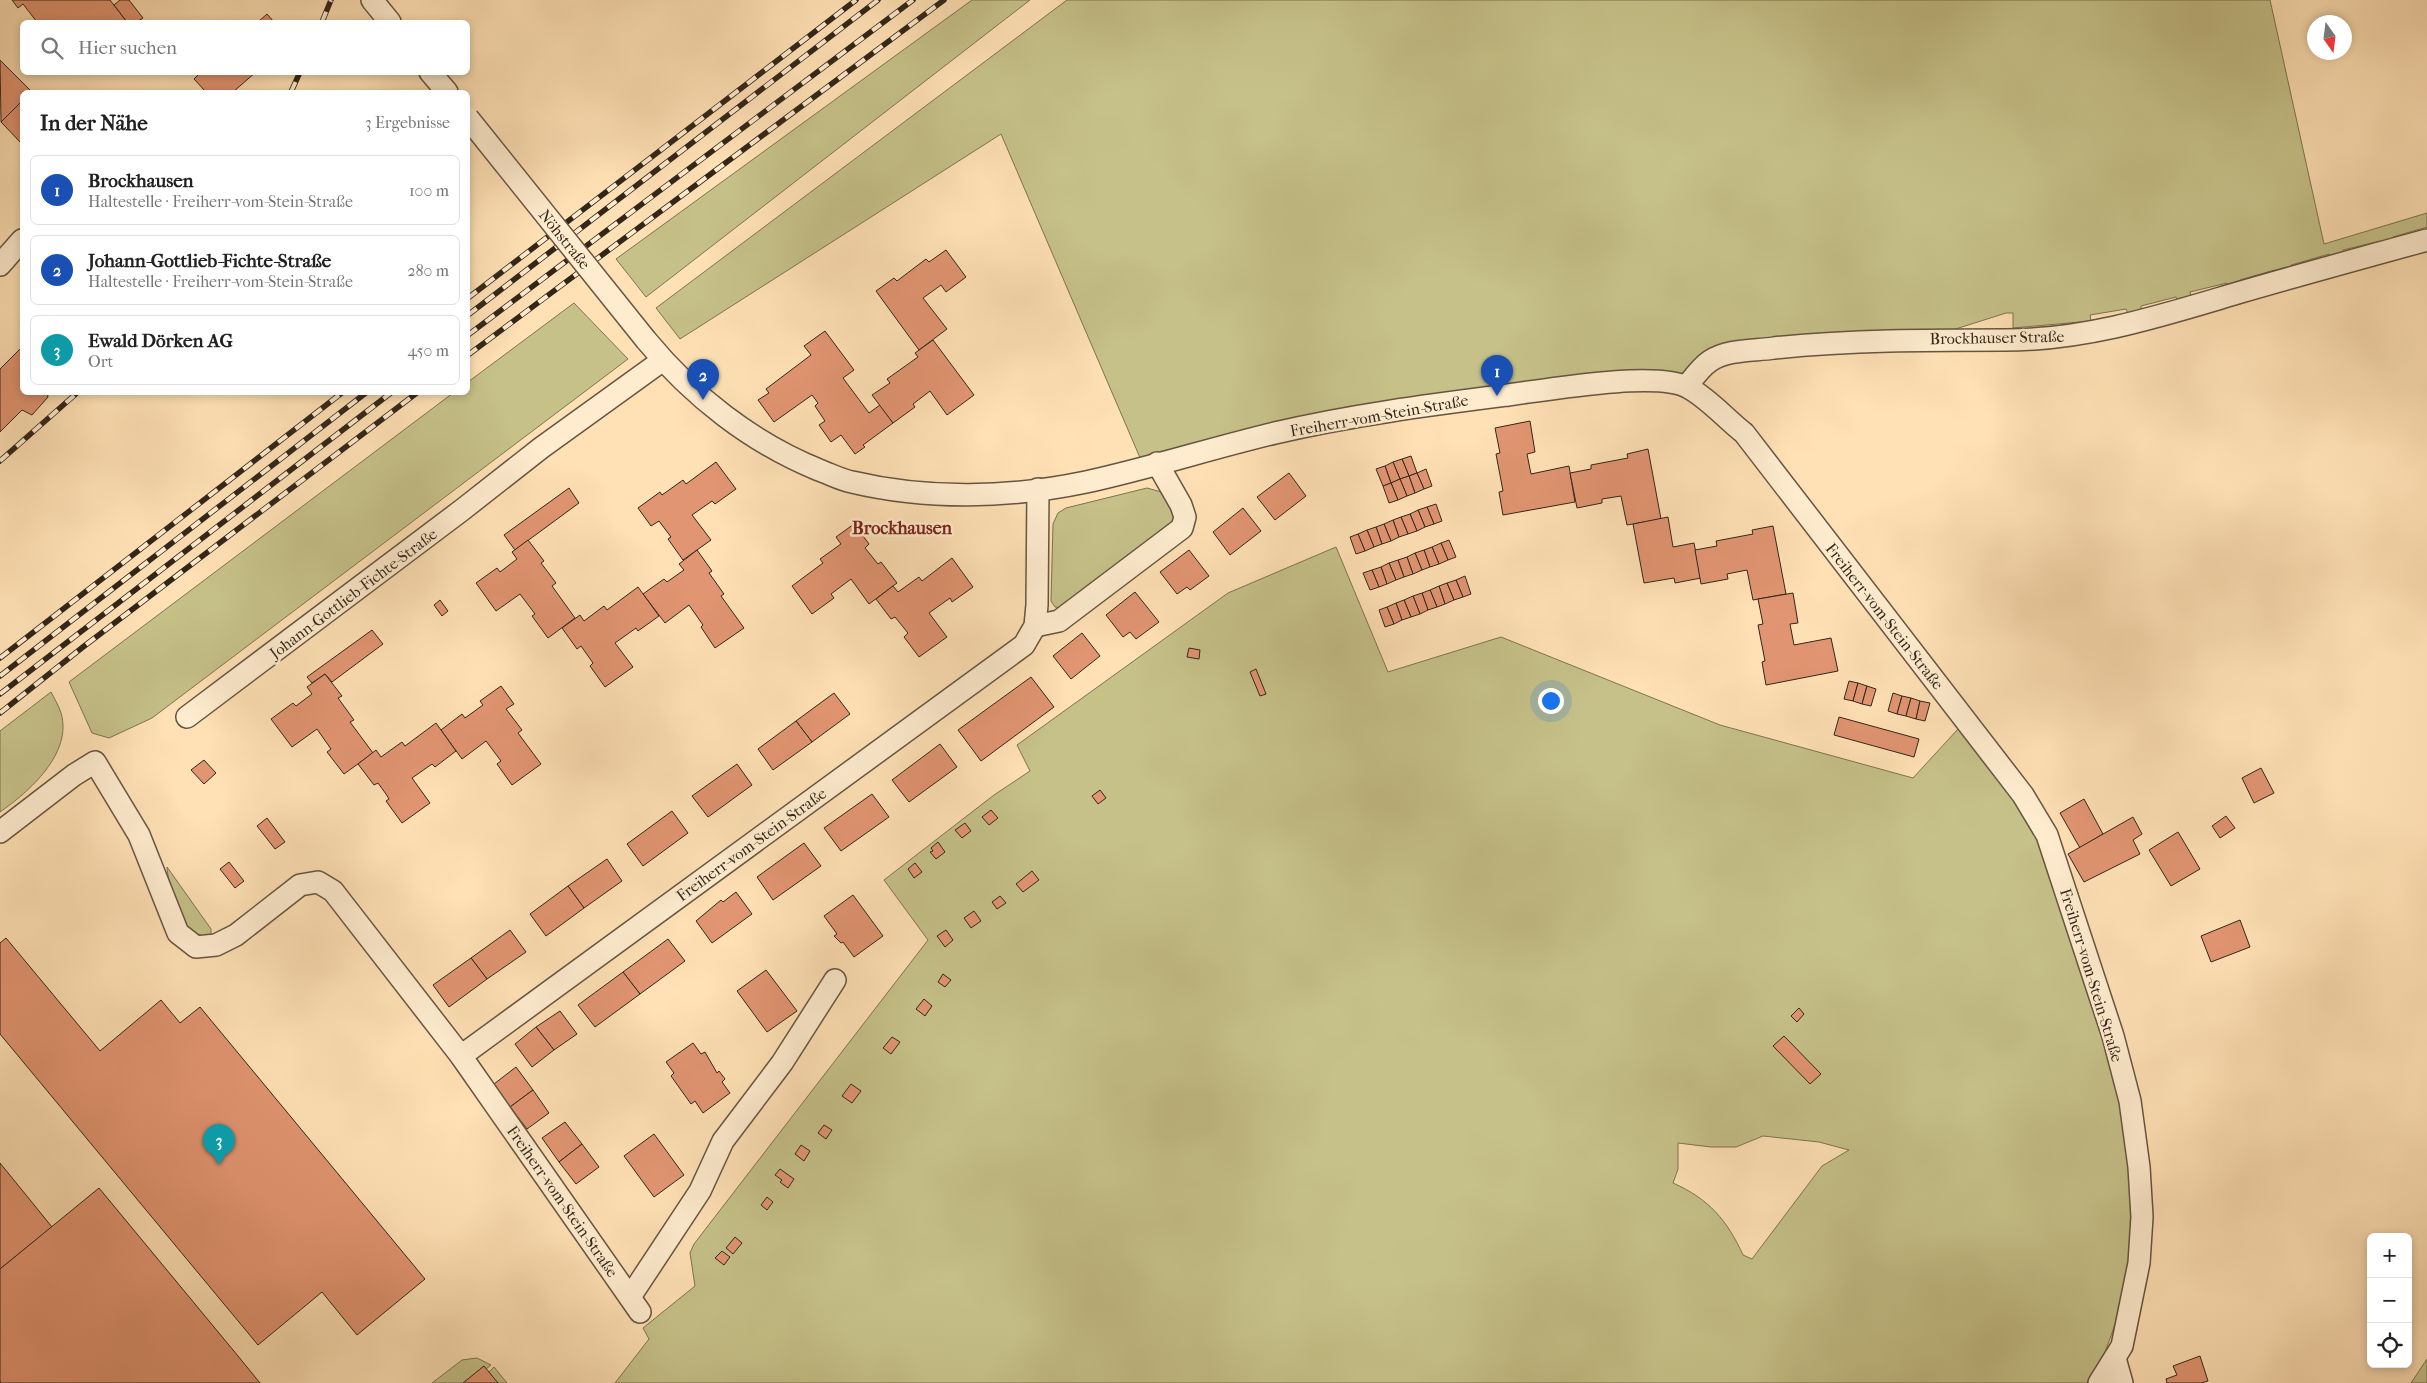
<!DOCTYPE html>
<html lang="de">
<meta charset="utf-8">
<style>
body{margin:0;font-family:"IM FELL French Canon",serif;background:#f2f2f2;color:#222}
.controls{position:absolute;right:15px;bottom:15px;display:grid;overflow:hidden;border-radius:8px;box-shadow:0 2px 8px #0003}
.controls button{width:45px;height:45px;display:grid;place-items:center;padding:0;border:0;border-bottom:1px solid #e0e0e0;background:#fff;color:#222;font:25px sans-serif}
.compass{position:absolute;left:2307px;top:15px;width:45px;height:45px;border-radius:50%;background:#fff;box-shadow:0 2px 8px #0003;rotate:166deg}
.you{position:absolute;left:1550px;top:700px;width:18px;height:18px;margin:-12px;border:4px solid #fff;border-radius:50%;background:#1a73e8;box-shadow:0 0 0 8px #1a73e833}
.badge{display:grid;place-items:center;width:32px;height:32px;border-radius:50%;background:#8f2418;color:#fff;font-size:16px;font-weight:700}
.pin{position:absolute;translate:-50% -41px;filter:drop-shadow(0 1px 2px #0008)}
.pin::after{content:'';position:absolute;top:26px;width:18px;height:15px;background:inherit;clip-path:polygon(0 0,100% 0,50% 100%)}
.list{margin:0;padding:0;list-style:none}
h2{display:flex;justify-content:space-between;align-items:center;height:65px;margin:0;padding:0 20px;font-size:21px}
h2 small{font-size:16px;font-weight:400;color:#767676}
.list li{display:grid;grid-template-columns:32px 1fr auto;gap:15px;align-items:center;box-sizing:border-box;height:70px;margin:0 10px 10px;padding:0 10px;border:1px solid #e0e0e0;border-radius:8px}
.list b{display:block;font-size:19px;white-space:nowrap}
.list p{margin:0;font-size:16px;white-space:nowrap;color:#767676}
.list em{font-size:16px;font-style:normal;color:#767676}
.icon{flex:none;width:28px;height:28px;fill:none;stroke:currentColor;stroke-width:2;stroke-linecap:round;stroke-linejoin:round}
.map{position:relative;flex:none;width:2427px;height:1383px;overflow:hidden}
.search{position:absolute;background:#fff;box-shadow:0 2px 8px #0003;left:20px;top:20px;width:450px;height:55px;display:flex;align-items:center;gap:12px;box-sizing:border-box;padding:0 18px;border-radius:8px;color:#767676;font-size:19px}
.panel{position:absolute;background:#fff;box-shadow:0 2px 8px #0003;left:20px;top:90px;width:450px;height:305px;border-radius:8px}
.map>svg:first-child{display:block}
.green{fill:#c6c189;stroke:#7c7451;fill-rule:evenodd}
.building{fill:#e29572;stroke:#322619}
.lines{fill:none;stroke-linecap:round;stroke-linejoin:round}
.minor-casing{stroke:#655540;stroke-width:24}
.minor{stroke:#ffeccf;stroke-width:21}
.rail-casing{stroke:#322619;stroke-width:5.5}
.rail{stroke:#ffeccf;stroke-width:4;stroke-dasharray:11;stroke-linecap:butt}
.minor-bridge-casing{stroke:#655540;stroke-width:24;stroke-linecap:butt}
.minor-bridge{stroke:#ffeccf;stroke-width:21}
.labels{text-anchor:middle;stroke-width:5;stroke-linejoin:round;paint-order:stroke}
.street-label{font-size:16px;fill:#322619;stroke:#ffeccf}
.neighbourhood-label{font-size:18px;font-weight:bold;fill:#7a1f14;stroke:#ffeccf}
</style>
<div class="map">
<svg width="2427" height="1383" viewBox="0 0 2427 1383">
<rect width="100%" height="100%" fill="#ffe1b5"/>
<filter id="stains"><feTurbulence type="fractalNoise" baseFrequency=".004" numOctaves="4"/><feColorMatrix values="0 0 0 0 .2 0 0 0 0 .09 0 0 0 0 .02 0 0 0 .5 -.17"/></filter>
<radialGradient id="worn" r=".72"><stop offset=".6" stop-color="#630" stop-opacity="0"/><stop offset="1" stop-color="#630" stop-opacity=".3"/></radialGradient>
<!-- green -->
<g class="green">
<polygon points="972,0 1030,0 646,297 616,259"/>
<polygon points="1067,0 2270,0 2324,244 2427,213 2427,227 2393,237 2394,242 2382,246 2380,241 2343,250 2344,256 2331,260 2329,254 2291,265 2293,270 2277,275 2275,270 2240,280 2242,285 2229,288 2227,283 2190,292 2192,299 2178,303 2176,297 2141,306 2141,311 2128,314 2126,309 2090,315 2091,321 2013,328 2013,313 2006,313 1924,339 1734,353 1687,386 1497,396 1144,467 1001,134 680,339 656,308"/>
<polygon points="574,303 628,359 152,718 109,738 92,733 69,682 453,393 468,392 468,382"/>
<polygon points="1147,488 1165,493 1175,516 1173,524 1061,608 1055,607 1051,601 1053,524 1058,513 1066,508"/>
<path d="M1336 547 1388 672 1501 637 1720 725 1913 778 1958 729 2021 795 2046 835 2128 1100 2137 1263 2098 1372 2087 1383H615L649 1339 643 1328 695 1286 690 1253 694 1244 928 940 884 880 994 795 1030 771 1017 745 1228 593ZM1763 1136 1819 1142 1849 1150 1822 1166 1752 1259 1743 1255C1727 1220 1709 1199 1673 1183L1678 1169V1143L1711 1147H1736Z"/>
<path d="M51 692C54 698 59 706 61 713 73 753 29 792 0 812V731Z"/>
<path d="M167 867 211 929V936C203 936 195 935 189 930 177 920 168 882 167 867Z"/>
<polygon points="477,1358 491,1365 486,1369 484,1366 463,1383 432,1383 462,1360"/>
<polygon points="2427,1359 2427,1383 2411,1383"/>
<polygon points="494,1367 507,1383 498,1383 489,1372"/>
</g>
<!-- building -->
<g class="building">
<polygon points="12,0 110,0 127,22 37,22 23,4 18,8"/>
<polygon points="120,0 129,0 143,18 137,22 127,22 114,5"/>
<polygon points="267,14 274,22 258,22"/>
<polygon points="0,60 32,92 22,92 22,101 1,122"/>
<polygon points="201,72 256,72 233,92 206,92 194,79"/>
<polygon points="22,101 22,144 1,122"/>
<polygon points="946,250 966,277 946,292 941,285 923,298 947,329 919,350 876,291 894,278 897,281 926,259 929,262"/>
<polygon points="825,331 854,370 843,378 869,413 880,405 893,423 863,445 865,447 855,454 841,435 831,442 819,425 825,421 815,406 818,403 812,395 774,422 758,400 769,393 766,389 811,355 804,346"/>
<polygon points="933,340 974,395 947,415 930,391 913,404 915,407 893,423 872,395 890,383 887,379 918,357 915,353"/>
<polygon points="21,348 22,392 47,392 48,397 32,415 22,410 0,432 0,369"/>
<polygon points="1530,421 1535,452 1527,454 1531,474 1569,466 1575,502 1503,515 1499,492 1503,491 1496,454 1500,453 1495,428"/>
<polygon points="1648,449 1661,519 1627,525 1621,496 1602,499 1602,503 1577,508 1570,473 1591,469 1591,465 1628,458 1627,454"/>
<polygon points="1411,456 1417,473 1409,476 1402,459"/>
<polygon points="1402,459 1409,476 1400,479 1393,462"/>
<polygon points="716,462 736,489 715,504 712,501 692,515 711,540 683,560 668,539 671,537 659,521 651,526 638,508 660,492 662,495 683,480 686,484"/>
<polygon points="1393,462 1400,479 1391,483 1385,466"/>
<polygon points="1385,466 1391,483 1383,486 1376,469"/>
<polygon points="1426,469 1432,486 1424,489 1417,473"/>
<polygon points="1289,473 1306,496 1275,520 1257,497"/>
<polygon points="1417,473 1424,489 1415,493 1409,476"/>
<polygon points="1409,476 1415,493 1407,496 1400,479"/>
<polygon points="1400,479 1407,496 1398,500 1391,483"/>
<polygon points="1391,483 1398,500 1389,503 1383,486"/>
<polygon points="569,488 579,503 515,550 504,535"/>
<polygon points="1436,504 1442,521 1434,524 1427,507"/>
<polygon points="1427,507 1434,524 1425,527 1418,510"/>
<polygon points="1243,508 1261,531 1230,555 1213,532"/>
<polygon points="1418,510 1425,527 1417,531 1410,514"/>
<polygon points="1410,514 1417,531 1408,534 1401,517"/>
<polygon points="1401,517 1408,534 1399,537 1393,520"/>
<polygon points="1668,517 1673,547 1694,543 1701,578 1675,583 1674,578 1644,583 1633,524"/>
<polygon points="1393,520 1399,537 1391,541 1384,524"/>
<polygon points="854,524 869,544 865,548 878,564 881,562 897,583 869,604 851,579 831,594 834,598 812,614 792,586 823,563 820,559 841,544 836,537"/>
<polygon points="1384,524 1391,541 1382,544 1376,527"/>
<polygon points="1773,526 1786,594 1753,600 1747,570 1727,574 1728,579 1701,584 1695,550 1717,546 1716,541 1753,534 1752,530"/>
<polygon points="1376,527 1382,544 1374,547 1367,530"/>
<polygon points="1367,530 1374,547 1365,551 1358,534"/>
<polygon points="1358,534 1365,551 1356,554 1350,537"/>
<polygon points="528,540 544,561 541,563 556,583 552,586 575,618 548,638 532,616 535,614 520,594 496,611 476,583 497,568 500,572 517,559 512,552"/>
<polygon points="1449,540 1456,557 1448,560 1441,543"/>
<polygon points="1441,543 1448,560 1439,564 1432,547"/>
<polygon points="1432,547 1439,564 1430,567 1424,550"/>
<polygon points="697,550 712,571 709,573 724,594 721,596 744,628 715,648 701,627 703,625 689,605 665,623 643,594 664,579 667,582 684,570 679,564"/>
<polygon points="1189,550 1209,576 1190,590 1187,587 1177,594 1160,572"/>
<polygon points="1424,550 1430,567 1422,570 1415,553"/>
<polygon points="1415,553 1422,570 1413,574 1407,557"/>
<polygon points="1407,557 1413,574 1404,577 1398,560"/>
<polygon points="952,558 973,587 952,602 950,598 929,613 947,637 919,657 904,637 908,633 895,617 891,619 876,599 893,586 898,592 919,577 922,581"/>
<polygon points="1398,560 1404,577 1396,580 1389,563"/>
<polygon points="1389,563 1396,580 1387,584 1381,567"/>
<polygon points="1381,567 1387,584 1379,587 1372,570"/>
<polygon points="1372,570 1379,587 1370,590 1363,573"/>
<polygon points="1465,576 1471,594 1463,597 1456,580"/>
<polygon points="1456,580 1463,597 1454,600 1447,583"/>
<polygon points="1447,583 1454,600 1445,604 1439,586"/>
<polygon points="1439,586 1445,604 1437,607 1430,590"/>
<polygon points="638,587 659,616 638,631 636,628 615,643 633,667 605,687 590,666 593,663 581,646 577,649 562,628 580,615 584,621 604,606 607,610"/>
<polygon points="1430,590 1437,607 1428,610 1422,593"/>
<polygon points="1135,592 1159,622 1136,639 1130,632 1123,637 1106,615"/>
<polygon points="1422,593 1428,610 1420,614 1413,596"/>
<polygon points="1793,593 1798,623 1790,624 1794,645 1831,638 1838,671 1766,685 1762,662 1765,661 1758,625 1763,624 1758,599"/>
<polygon points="1413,596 1420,614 1411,617 1404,600"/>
<polygon points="440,600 448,611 442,616 434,605"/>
<polygon points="1404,600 1411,617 1402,620 1396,603"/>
<polygon points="1396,603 1402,620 1394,624 1387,607"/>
<polygon points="1387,607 1394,624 1385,627 1379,610"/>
<polygon points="372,630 383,644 332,682 325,674 312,683 307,677"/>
<polygon points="1082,633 1100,656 1071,679 1053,656"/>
<polygon points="1189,648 1200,650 1199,659 1187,657"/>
<polygon points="1256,669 1266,694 1260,696 1250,672"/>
<polygon points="325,674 342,696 338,698 354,720 350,722 373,753 344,774 327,752 331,749 317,729 292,747 271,719 293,703 296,706 312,694 307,687"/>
<polygon points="1031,677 1054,707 981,761 958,730"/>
<polygon points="1849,681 1858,683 1853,701 1844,699"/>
<polygon points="1858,683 1867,686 1862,704 1853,701"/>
<polygon points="501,686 514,704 506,709 522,730 518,733 541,764 512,785 497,764 501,761 486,741 462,759 441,730 462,714 465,718 483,705 480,701"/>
<polygon points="1867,686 1876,689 1871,706 1862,704"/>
<polygon points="834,693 850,714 812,742 796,721"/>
<polygon points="1893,693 1902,696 1897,714 1888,711"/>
<polygon points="1902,696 1911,698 1906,716 1897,714"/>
<polygon points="1911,698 1920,701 1916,719 1906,716"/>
<polygon points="1920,701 1930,703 1925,721 1916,719"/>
<polygon points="1839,717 1919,739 1914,757 1834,735"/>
<polygon points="796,721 812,742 773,770 758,749"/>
<polygon points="436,723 456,751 435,767 432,764 412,778 430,803 402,823 386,801 389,799 386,794 378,783 374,785 358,764 376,750 381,757 402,742 405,746"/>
<polygon points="940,744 957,767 909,802 892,780"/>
<polygon points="204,760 216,773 204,784 191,770"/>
<polygon points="737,764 752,785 708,817 692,796"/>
<polygon points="2261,768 2274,793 2254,803 2242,778"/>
<polygon points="1100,790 1106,798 1098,804 1092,796"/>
<polygon points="872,794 889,817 841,851 824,828"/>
<polygon points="2084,799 2103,834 2080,848 2060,813"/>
<polygon points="991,810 998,818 989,825 982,817"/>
<polygon points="672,811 688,833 643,866 627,844"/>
<polygon points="2226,816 2235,828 2220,838 2212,826"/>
<polygon points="2133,817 2142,834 2133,840 2140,854 2084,882 2068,854"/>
<polygon points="267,818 285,842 275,849 257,826"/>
<polygon points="965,823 971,831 962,838 955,830"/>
<polygon points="2178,832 2200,869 2171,886 2149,850"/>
<polygon points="938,842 945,852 936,859 930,852 933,851 931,848"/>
<polygon points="804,843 821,866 773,900 757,877"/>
<polygon points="607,859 622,881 584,908 568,886"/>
<polygon points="229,862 244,881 235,888 220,869"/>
<polygon points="915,863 922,872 914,878 908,869"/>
<polygon points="1032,871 1039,880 1023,892 1016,884"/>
<polygon points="568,886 584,908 546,936 530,914"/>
<polygon points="736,892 752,914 712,943 696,921 721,900 723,902"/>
<polygon points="853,895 883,936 854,957 843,942 841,943 834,936 837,934 824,916"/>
<polygon points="1000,896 1006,903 997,909 992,902"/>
<polygon points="974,911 981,921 971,928 964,918"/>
<polygon points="2240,920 2250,947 2211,962 2201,936"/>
<polygon points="510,930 526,952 487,979 471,958"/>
<polygon points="946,930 953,940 945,947 937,936"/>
<polygon points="6,938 100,1051 161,1000 180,1023 200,1007 425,1279 357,1335 322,1292 258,1345 0,1034 0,943"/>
<polygon points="668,939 685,961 640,994 623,972"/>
<polygon points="471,958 487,979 449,1007 433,985"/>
<polygon points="766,970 797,1011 767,1032 737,991"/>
<polygon points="623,972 640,994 595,1027 578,1005"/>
<polygon points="943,974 951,980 945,987 938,982"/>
<polygon points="924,999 932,1006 925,1016 916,1009"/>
<polygon points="1799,1008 1804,1014 1797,1022 1791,1016"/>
<polygon points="560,1011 577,1034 554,1050 536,1027"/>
<polygon points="536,1027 554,1050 532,1067 515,1044"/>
<polygon points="1784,1036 1821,1074 1810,1084 1773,1046"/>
<polygon points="892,1037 900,1042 891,1054 883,1048"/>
<polygon points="693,1043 701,1054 705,1052 717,1073 719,1071 725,1079 722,1082 730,1093 703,1113 695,1101 691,1104 671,1076 674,1073 666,1062"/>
<polygon points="516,1067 533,1090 510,1107 494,1084"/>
<polygon points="851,1084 861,1091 852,1103 842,1096"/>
<polygon points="533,1090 549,1113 527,1129 510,1107"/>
<polygon points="565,1122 582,1144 559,1162 542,1138"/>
<polygon points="824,1125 832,1130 826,1139 818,1133"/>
<polygon points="654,1134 684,1175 654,1197 624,1156"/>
<polygon points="582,1144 599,1167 576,1184 559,1162"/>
<polygon points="801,1145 810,1151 804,1161 795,1154"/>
<polygon points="0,1163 52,1227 0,1269"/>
<polygon points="780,1169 794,1179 788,1188 780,1182 782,1180 775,1175"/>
<polygon points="99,1188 238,1356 260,1383 1,1383 0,1381 0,1269"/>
<polygon points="767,1197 773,1202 767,1210 761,1205"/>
<polygon points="735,1237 742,1243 733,1254 726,1248"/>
<polygon points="722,1251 730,1257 724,1265 715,1258"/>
<polygon points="2200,1356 2208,1381 2201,1383 2167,1383 2166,1379 2177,1375 2173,1366"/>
<polygon points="484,1366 498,1383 463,1383"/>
</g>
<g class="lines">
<defs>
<g id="minor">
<polyline points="372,0 390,22"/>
<polyline points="430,72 447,92"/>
<polyline points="0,265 22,240"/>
<path d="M646 340C692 396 752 443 819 470 830 474 841 480 852 482 928 500 1010 498 1086 482 1150 468 1212 448 1275 433 1351 415 1430 405 1508 395 1546 390 1658 370 1689 388 1709 399 1726 419 1744 433L2023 795 2047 835 2113 1036 2130 1101 2139 1167 2142 1217 2139 1263 2122 1346 2099 1383"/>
<path d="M1687 386C1694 377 1701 367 1710 361 1728 349 1754 351 1774 348 1851 340 1927 340 2005 340 2088 340 2163 315 2241 292 2303 274 2365 257 2427 240"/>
<polyline points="1035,626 1059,621 1182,528 1185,517 1181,505 1157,463"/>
<polyline points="187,717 462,510 541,448 663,360"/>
<polyline points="0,832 74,775 95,762 139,835 178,933 196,947 216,945 236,935 300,885 318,882 333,891 461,1056 640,1312"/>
<polyline points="461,1056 1024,645 1035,626 1037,605 1038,489"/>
<polyline points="630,1297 700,1191 723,1141 782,1063 835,980"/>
<polyline points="2115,1358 2122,1383"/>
</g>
</defs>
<!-- minor casing -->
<use href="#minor" class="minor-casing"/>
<!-- minor -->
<use href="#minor" class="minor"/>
<defs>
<g id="rail">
<polyline points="322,22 331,0"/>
<polyline points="291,92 300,72"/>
<polyline points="468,298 856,0"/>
<polyline points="468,315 878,0"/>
<polyline points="468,335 913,0"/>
<polyline points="468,355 944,0"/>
<polyline points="0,461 78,392"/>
<polyline points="0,658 343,392"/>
<polyline points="0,676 367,392"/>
<polyline points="0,694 392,392"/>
<polyline points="0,713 83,647 418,392"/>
</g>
</defs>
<!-- rail casing -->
<use href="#rail" class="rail-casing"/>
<!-- rail -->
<use href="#rail" class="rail"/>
<defs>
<polyline id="minor-bridge" points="468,118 646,340"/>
</defs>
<!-- minor-bridge casing -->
<use href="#minor-bridge" class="minor-bridge-casing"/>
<!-- minor-bridge -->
<use href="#minor-bridge" class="minor-bridge"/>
</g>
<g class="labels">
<!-- street labels -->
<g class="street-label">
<text transform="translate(565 239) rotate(51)" y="6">Nöhstraße</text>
<text transform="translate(1997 337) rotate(-1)" y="6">Brockhauser Straße</text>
<text transform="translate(1379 415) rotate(-10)" y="6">Freiherr-vom-Stein-Straße</text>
<text transform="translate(353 593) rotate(-37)" y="6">Johann-Gottlieb-Fichte-Straße</text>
<text transform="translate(1885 616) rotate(52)" y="6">Freiherr-vom-Stein-Straße</text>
<text transform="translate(751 844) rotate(-36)" y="6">Freiherr-vom-Stein-Straße</text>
<text transform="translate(2092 975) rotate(73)" y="6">Freiherr-vom-Stein-Straße</text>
<text transform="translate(563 1201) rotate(55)" y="6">Freiherr-vom-Stein-Straße</text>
</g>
<!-- neighbourhood labels -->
<g class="neighbourhood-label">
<text x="902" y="534">Brockhausen</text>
</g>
</g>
<rect width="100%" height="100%" filter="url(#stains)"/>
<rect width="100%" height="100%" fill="url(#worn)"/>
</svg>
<div class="controls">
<button>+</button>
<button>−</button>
<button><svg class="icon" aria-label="locate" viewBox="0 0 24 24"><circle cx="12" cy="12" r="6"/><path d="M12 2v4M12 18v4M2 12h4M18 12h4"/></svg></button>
</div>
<svg class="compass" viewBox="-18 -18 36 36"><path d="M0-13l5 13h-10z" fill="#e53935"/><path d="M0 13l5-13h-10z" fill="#767676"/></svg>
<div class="you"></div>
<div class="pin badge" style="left:1497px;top:396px;background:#1a4fb4">1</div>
<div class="pin badge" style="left:703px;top:400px;background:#1a4fb4">2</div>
<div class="pin badge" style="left:219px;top:1165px;background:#0f9aa8">3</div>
<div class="search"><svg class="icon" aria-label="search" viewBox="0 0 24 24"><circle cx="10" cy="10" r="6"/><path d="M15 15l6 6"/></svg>Hier suchen</div>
<section class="panel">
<h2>In der Nähe<small>3 Ergebnisse</small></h2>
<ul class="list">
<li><span class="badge" style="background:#1a4fb4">1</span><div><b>Brockhausen</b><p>Haltestelle · Freiherr-vom-Stein-Straße</p></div><em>100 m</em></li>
<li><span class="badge" style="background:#1a4fb4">2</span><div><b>Johann-Gottlieb-Fichte-Straße</b><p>Haltestelle · Freiherr-vom-Stein-Straße</p></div><em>280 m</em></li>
<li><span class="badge" style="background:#0f9aa8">3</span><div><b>Ewald Dörken AG</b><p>Ort</p></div><em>450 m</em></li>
</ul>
</section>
</div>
